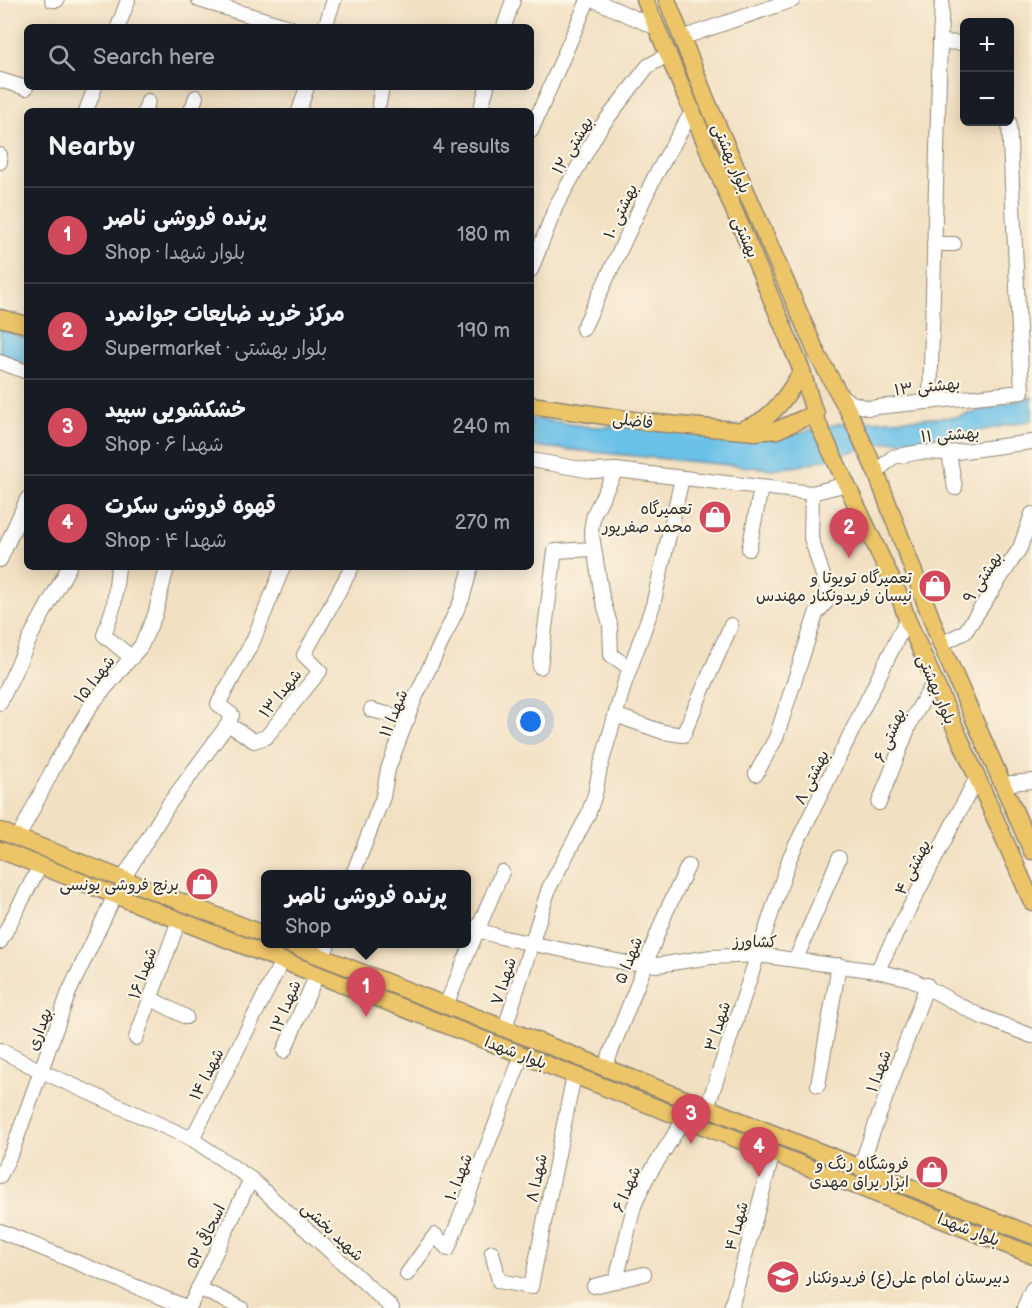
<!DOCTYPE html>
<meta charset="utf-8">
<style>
body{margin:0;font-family:"Balsamiq Sans","Playpen Sans Arabic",sans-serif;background:#20242c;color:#f1f3f6}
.controls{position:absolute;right:18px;top:18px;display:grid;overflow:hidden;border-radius:9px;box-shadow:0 3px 15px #0003}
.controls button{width:54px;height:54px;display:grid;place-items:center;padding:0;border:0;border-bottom:2px solid #363941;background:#171b24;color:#f1f3f6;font:30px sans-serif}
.you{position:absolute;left:531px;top:722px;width:21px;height:21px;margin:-15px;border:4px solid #fff;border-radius:50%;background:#1a73e8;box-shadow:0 0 0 9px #1a73e833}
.badge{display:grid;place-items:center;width:39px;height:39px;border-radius:50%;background:#d1495b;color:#fff;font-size:20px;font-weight:700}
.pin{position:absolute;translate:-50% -50px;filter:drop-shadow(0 2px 3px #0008)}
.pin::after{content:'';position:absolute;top:32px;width:21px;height:18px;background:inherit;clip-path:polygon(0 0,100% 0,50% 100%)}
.popup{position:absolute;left:261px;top:870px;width:210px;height:78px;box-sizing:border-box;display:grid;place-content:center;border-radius:9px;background:#171b24;filter:drop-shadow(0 2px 4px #0005);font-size:20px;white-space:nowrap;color:#9ea1a6}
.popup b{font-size:22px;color:#f1f3f6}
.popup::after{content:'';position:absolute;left:50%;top:100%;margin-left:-12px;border:12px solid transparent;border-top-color:#171b24}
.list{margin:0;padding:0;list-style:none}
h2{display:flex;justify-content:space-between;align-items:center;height:78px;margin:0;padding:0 24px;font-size:26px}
h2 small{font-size:20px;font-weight:400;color:#9ea1a6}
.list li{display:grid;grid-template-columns:39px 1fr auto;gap:18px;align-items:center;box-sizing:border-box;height:96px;padding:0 24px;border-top:2px solid #363941}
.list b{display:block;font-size:22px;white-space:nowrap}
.list p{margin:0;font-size:20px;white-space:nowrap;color:#9ea1a6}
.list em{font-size:20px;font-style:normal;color:#9ea1a6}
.icon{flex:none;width:33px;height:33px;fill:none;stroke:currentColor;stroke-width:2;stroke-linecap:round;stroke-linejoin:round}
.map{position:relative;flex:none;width:1032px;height:1308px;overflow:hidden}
.search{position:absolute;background:#171b24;box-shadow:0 3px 15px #0003;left:24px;top:24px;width:510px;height:66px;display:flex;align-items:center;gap:15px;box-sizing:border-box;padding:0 21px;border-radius:9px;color:#9ea1a6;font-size:22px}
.panel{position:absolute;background:#171b24;box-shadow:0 3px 15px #0003;left:24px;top:108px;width:510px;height:462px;border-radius:9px}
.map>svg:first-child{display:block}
.water{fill:#6bc1e8;stroke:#4b768a;stroke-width:1.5}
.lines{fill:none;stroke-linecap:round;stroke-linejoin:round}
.minor-casing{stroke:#8e8676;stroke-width:16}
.major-casing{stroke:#8e8676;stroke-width:19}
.minor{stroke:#fff;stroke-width:14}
.major{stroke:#edc569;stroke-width:16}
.labels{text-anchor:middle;stroke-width:4.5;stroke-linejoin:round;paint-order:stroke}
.street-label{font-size:16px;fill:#2b2b2b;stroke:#fcf5e5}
.poi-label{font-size:16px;fill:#2b2b2b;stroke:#fcf5e5;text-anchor:end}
</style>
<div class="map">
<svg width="1032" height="1308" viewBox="0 0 1032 1308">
<rect width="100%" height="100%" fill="#fcf5e5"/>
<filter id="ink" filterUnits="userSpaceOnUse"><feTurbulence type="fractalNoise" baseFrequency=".0167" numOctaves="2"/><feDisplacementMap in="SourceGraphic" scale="12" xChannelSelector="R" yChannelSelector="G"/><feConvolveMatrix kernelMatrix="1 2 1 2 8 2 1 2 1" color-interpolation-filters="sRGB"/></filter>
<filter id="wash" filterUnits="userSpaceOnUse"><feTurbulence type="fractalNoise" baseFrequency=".008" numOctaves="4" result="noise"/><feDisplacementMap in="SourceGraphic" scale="24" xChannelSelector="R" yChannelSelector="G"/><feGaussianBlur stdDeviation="1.35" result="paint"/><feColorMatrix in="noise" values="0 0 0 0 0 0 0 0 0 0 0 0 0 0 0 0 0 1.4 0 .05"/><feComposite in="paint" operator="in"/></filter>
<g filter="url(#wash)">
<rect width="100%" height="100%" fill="#f2e0c2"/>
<!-- water -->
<g class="water">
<polygon points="0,329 27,339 27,365 0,354"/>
<polygon points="1032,397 1032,420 950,437 887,442 799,466 771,469 531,446 531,418 589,427 644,426 780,437 846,422 956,417"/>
</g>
</g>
<g filter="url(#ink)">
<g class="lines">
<defs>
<g id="minor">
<polyline points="52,0 57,0"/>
<polyline points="199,0 289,27"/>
<polyline points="594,0 657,28"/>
<polyline points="118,27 128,0"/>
<polyline points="325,27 334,0"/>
<polyline points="504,27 513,0"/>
<polyline points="684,37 793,0"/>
<polyline points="940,42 942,0"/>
<polyline points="0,80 26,88"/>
<polyline points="379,103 382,87"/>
<polyline points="86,111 95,87"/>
<polyline points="145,111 148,101"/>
<polyline points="191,111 196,97"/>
<polyline points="299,111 307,87"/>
<polyline points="480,111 487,87"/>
<polyline points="531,131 588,0"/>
<polyline points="0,155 0,162"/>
<polyline points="934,244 954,244"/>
<polyline points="531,270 556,206 600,128 648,66 669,54"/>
<polyline points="583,329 654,178 693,110"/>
<polyline points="0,362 27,372"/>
<polyline points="840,395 852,403 868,408 1022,392 1009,122"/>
<polyline points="930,402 940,42 964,43"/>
<polyline points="949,453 955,488"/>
<polyline points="531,460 592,471 616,470 812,493 847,484"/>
<polyline points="616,470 594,514 591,529 602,597 610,624 611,655 630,668"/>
<polyline points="876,472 893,457 920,452 949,453 1032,442"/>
<polyline points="749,549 761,488"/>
<polyline points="0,560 27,499"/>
<polyline points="118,567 114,605 104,635 132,658"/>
<polyline points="941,644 965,632 1020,548 1032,514"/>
<polyline points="540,667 555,551 594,549"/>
<polyline points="0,703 33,632 69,567"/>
<polyline points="371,710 408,719"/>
<polyline points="615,715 663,732 683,735 731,625"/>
<polyline points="228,724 232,715 218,704 253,641 283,567"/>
<polyline points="756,774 776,738 816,614 830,598 811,538 812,493"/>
<polyline points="1002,784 1032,781"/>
<polyline points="879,803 911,721 934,682"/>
<polyline points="18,838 56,763 91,705 141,646 155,615 167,567"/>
<polyline points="353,874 383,797 388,769 415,698 462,599 471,567"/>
<polyline points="123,879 169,804 228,724 254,741 266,737 320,671 304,655 352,567"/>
<polyline points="466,926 500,937 627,963 658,965 711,957 758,955 877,971 911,979 980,1016 1032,1036"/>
<polyline points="0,942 40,866"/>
<polyline points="323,957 328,944"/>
<polyline points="796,959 839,858"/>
<polyline points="282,961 192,1139 251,1179 392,1308"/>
<polyline points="877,971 976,779"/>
<polyline points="150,998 186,1017"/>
<polyline points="446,1005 502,872"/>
<polyline points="505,1028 549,888 588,815 595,794 600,768 625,682 653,605 682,478"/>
<polyline points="136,1038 179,920"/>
<polyline points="0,1050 41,1071 192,1139"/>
<polyline points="284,1051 317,974"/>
<polyline points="605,1067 666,912 688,866"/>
<polyline points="818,1085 839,965"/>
<polyline points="707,1108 790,857 907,619"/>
<polyline points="860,1167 927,985"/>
<polyline points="0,1176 13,1149 69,992 115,895"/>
<polyline points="0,1231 188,1308"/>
<polyline points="492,1252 499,1281 531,1287 574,1075"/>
<polyline points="407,1274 435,1235 448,1249 522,1055"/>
<polyline points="616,1281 634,1206 646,1179 685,1118"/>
<polyline points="594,1286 644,1274"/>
<polyline points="198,1288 241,1308"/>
<polyline points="189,1308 251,1179"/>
<polyline points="731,1308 773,1153"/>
<polyline points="1024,1308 1032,1289"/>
</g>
<g id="major">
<polyline points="645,0 802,371 817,422 899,595 907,619 1032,902"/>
<polyline points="667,0 706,99 818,356 848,410 876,472 941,644 1032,851"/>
<polyline points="0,318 27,325"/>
<polyline points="531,405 646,422 755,432 777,430 816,413"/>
<path d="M745 428C771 422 789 393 802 371"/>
<polyline points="0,831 266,935"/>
<polyline points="0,850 1032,1255"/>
<polyline points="289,944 1032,1235"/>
</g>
</defs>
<!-- minor casing -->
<use href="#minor" class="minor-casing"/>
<!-- major casing -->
<use href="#major" class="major-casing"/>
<!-- minor -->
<use href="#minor" class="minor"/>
<!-- major -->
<use href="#major" class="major"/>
</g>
</g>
<!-- icons -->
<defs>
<symbol id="shop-disc" viewBox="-11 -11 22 22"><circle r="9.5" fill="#d1495b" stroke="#fcf5e5"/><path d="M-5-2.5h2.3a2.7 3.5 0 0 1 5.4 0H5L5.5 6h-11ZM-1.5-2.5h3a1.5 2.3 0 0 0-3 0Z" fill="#fff"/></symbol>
<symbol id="school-disc" viewBox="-11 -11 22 22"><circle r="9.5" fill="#d1495b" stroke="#fcf5e5"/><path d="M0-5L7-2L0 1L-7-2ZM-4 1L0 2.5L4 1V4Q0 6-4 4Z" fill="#fff"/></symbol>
</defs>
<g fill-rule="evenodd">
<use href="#shop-disc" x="696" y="498" width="38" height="38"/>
<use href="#shop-disc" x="916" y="567" width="38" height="38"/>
<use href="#shop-disc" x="183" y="865" width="38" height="38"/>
<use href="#shop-disc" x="913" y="1153" width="38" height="38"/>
<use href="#school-disc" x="764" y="1258" width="38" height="38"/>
</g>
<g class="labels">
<!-- street labels -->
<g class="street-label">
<text transform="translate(572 145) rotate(-59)" y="6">بهشتی ۱۲</text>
<text transform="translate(732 158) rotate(67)" y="6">بلوار بهشتی</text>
<text transform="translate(620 211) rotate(-65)" y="6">بهشتی ۱۰</text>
<text transform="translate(746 237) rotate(67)" y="6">بهشتی</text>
<text transform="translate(927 386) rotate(-6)" y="6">بهشتی ۱۳</text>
<text transform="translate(633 420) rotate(7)" y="6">فاضلی</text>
<text transform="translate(950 434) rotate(-4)" y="6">بهشتی ۱۱</text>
<text transform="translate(982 577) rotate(-57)" y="6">بهشتی ۹</text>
<text transform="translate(94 679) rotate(-52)" y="6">شهدا ۱۵</text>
<text transform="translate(937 689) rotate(67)" y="6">بلوار بهشتی</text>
<text transform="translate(280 693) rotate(-51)" y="6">شهدا ۱۳</text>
<text transform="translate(393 713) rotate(-68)" y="6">شهدا ۱۱</text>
<text transform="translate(889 735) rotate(-67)" y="6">بهشتی ۶</text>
<text transform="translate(811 777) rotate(-64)" y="6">بهشتی ۸</text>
<text transform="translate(912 867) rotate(-63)" y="6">یهشتی ۴</text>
<text transform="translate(755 941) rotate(1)" y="6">کشاورز</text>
<text transform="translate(628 960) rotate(-68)" y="6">شهدا ۵</text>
<text transform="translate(142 973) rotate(-70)" y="6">شهدا ۱۶</text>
<text transform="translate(503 981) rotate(-72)" y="6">شهدا ۷</text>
<text transform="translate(285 1006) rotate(-67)" y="6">شهدا ۱۲</text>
<text transform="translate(717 1026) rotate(-72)" y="6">شهدا ۳</text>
<text transform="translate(39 1029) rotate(-70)" y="6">بهداری</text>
<text transform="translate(516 1052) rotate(21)" y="6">بلوار شهدا</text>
<text transform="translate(878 1071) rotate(-70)" y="6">شهدا ۱</text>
<text transform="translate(206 1074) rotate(-63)" y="6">شهدا ۱۴</text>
<text transform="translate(458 1177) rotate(-69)" y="6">شهدا ۱۰</text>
<text transform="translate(536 1178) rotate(-78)" y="6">شهدا ۸</text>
<text transform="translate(626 1189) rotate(-67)" y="6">شهدا ۶</text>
<text transform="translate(736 1226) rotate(-75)" y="6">شهدا ۴</text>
<text transform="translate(969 1229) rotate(21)" y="6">بلوار شهدا</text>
<text transform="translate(333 1231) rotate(43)" y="6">شهید بخشی</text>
<text transform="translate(205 1236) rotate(-64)" y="6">اسحاقی ۵۲</text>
</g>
<!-- poi labels -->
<g class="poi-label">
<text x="692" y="514">تعمیرگاه<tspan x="692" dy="18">محمد صفرپور</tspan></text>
<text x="912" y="583">تعمیرگاه تویوتا و<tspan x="912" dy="18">نیسان فریدونکنار مهندس</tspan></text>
<text x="179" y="890">برنج فروشی یونسی</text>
<text x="909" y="1169">فروشگاه رنگ و<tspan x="909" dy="18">ابزار یراق مهدی</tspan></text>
<text x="806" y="1283" text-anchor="start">دبیرستان امام علی(ع) فریدونکنار</text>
</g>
</g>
</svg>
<div class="controls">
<button>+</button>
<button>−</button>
</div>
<div class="you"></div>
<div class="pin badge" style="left:366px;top:1017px">1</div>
<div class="popup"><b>پرنده فروشی ناصر</b>Shop</div>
<div class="pin badge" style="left:849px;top:558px">2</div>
<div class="pin badge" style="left:691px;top:1144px">3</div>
<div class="pin badge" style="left:759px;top:1177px">4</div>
<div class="search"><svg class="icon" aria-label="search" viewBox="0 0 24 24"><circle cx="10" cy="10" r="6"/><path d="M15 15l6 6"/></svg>Search here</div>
<section class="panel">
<h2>Nearby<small>4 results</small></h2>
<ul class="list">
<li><span class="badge">1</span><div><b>پرنده فروشی ناصر</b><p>Shop · بلوار شهدا</p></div><em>180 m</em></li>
<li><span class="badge">2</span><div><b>مرکز خرید ضایعات جوانمرد</b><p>Supermarket · بلوار بهشتی</p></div><em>190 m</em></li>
<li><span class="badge">3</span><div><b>خشکشویی سپید</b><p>Shop · شهدا ۶</p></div><em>240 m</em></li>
<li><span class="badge">4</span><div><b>قهوه فروشی سکرت</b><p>Shop · شهدا ۴</p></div><em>270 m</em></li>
</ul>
</section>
</div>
